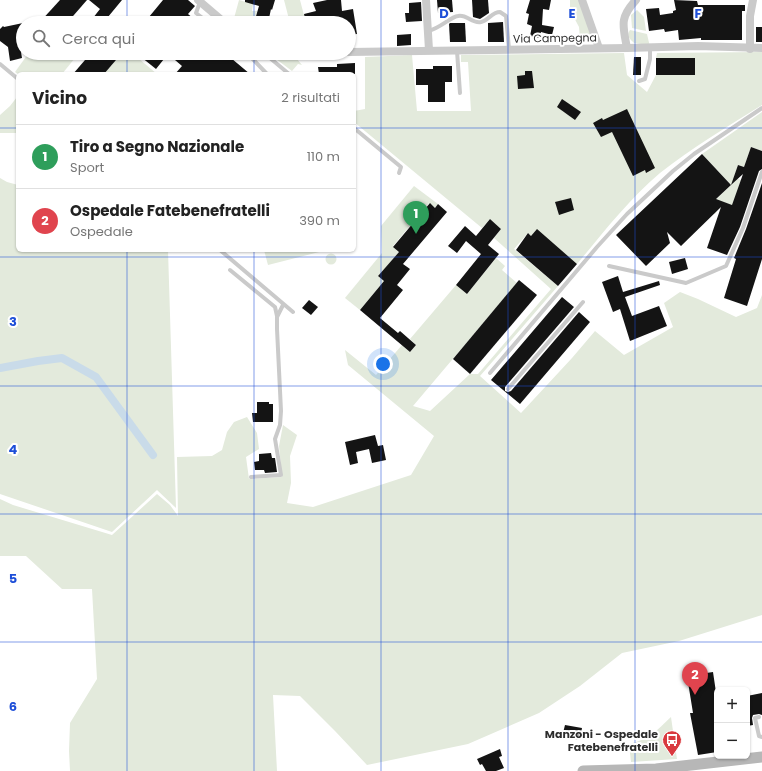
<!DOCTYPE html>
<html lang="it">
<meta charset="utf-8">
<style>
body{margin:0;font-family:Poppins,sans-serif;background:#f6f6f6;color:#222}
.controls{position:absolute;right:12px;bottom:12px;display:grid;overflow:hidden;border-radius:6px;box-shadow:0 1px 3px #0004}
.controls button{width:36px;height:36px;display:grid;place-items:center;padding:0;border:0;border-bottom:1px solid #e0e0e0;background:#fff;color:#222;font:20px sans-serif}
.you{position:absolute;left:383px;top:364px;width:14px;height:14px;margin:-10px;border:3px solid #fff;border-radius:50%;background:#1a73e8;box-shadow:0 0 0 6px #1a73e833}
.badge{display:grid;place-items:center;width:26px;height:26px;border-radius:50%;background:#0b8043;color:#fff;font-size:13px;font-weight:700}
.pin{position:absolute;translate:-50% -33px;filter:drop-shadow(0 1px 2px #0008)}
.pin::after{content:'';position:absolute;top:21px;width:14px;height:12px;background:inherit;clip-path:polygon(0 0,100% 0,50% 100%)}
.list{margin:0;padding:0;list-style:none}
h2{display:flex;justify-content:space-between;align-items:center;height:52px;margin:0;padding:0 16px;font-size:17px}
h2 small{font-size:13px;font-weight:400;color:#767676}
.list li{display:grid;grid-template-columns:26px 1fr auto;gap:12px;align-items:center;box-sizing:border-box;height:64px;padding:0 16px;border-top:1px solid #e0e0e0}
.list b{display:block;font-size:15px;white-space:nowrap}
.list p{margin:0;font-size:13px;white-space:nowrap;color:#767676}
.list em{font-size:13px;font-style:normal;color:#767676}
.icon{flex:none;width:22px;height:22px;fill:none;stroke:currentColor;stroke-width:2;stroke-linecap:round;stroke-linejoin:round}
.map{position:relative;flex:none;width:762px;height:771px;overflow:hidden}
.search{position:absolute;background:#fff;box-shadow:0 1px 3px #0004;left:16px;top:16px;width:340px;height:44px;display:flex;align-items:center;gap:10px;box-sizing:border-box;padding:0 14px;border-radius:22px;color:#767676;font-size:15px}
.panel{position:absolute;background:#fff;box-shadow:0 1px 3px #0004;left:16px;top:72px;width:340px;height:180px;border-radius:6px}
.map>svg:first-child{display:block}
.green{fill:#e3eadc}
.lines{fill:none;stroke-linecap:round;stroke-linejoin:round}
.canal{stroke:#c9dbe9;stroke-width:8}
.building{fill:#141414}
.lane{stroke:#cacaca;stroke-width:4}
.street{stroke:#cacaca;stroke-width:8}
.secondary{stroke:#b7b7b7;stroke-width:11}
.grid{fill:none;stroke:#1d4ed8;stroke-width:1;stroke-opacity:0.55}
.labels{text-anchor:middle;stroke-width:4;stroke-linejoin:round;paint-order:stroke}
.street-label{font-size:11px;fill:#2d2d2d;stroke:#fff}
.poi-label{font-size:11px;font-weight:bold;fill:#2d2d2d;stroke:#fff;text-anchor:end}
.grid-label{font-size:13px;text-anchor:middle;font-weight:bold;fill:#1d4ed8;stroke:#fff;stroke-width:4;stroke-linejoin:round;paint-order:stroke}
</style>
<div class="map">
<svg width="762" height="771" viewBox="0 0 762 771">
<rect width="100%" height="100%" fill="#fff"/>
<!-- green -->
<g class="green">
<polygon points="239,0 253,4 252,11 257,11 254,23 233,22"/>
<polygon points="284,0 300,0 306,23 290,23"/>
<polygon points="570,0 582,0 596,39 580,40 579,27 570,10"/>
<polygon points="637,10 644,17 646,31 632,28 631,15"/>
<path d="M630 30 647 34 650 47 641 44 634 43C630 39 626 36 630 30Z"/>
<path d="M762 52V105C728 126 692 148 660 173 629 199 603 233 577 264L537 230 531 236 528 233 514 249 558 286 480 376 521 413 572 358 595 331 624 355 673 327 664 303 680 292 698 299 736 317 757 308 762 295V615L679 641 622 653 580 686 539 713 468 744 367 765 335 731 300 696 273 695 277 771H70L69 751 70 723 97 679 92 589H62L26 556H0V499L13 505 112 535 157 494 170 505 178 516 177 457 212 456 222 450 227 432 234 422 247 417 257 433 259 449 246 457 249 479 282 477 279 446 283 425 297 435 290 456 291 483 287 503 313 507 411 475 434 436 348 365 345 350 376 375 402 345 410 352 416 345 410 339 456 285 467 294 496 258 505 266 502 270 517 283 413 406 430 411 470 374H478L551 289 494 238 501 229 490 219 482 228 354 122V111L365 109V57L412 55 417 111H471L468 62H461V55L624 53 627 75 647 92 656 75 695 74V58H656L657 53Z"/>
<polygon points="29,53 79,53 62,74 18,74 15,72 28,54"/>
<polygon points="122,53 132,53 157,74 104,74"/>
<polygon points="276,59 297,59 302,65 298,64 292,71"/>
<polygon points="17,97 18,133 0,133 0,115 10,106"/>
<polygon points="762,112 762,151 751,147 744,167 738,165 734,177 741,180 736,195 743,209 723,202 715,214 708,207 731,185 702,154"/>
<polygon points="0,178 7,182 18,185 18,250 168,250 176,508 157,490 112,532 0,494"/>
<polygon points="414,186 438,204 435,208 429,203 393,246 399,252 378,276 384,281 360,310 345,298 382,253 381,226"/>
<polygon points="264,250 327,250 268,265"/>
<circle cx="331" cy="259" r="5.5"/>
<path d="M671 717 677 759 631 762 629 744C650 739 656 731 671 717Z"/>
</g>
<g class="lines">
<!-- canal -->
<polyline class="canal" points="0,368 38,361 62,358 96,377 153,455"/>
</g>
<!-- building -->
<g class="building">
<polygon points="60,0 87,0 67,23 39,23"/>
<polygon points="89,0 122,0 103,23 89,23 100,9"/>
<polygon points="163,0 188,0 195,6 188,14 199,23 144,23"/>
<polygon points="245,0 275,0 272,10 271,9 268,23 254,23 259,6 245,2"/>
<polygon points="327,0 341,0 342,11 353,9 357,34 349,35 349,22 345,23 306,23 304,14 316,11 313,3"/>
<polygon points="437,0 452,0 453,12 438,13"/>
<polygon points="472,0 488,0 489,13 480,19 473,17"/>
<polygon points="530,0 551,0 549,10 543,9 542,25 554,27 552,35 541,32 539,38 530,36 532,26 527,24 529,14 526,13"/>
<polygon points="674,0 697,1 698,5 745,5 745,11 742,11 742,40 701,40 701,38 679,40 678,30 665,32 664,29 649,31 646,9 659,8 660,15 673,13 673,11 676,10"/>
<polygon points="421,2 422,21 406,22 405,13 409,13 409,3"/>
<polygon points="503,22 504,42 488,42 488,23"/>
<polygon points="23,23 23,45 20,46 22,58 10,61 8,47 0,41 0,29 3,26 4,27"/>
<polygon points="450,23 465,23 466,42 450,42 449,24"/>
<rect x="756" y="27" width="6" height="15"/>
<polygon points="411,34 411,45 397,46 397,35"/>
<polygon points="91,53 122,53 104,74 73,74"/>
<polygon points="136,53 225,53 250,74 175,74 182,66 168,54 156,69"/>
<polygon points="634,57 641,57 641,75 633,75"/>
<rect x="656" y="58" width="39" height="17"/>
<polygon points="355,63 355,74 319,74 318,67 337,67 337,64"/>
<polygon points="433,66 452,66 452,82 445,82 445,102 428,102 428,85 416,85 416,69 433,69"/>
<polygon points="525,71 532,71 534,88 518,89 517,76 525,75"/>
<polygon points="562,99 581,112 575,120 557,107"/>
<polygon points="627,109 655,168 646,173 645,170 633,176 612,132 601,137 593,123 602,118 603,120"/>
<polygon points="751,147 762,151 762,169 759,171 740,227 727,255 707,248 721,207 681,246 667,232 670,243 646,266 616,235 702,154 731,185 716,199 732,205 743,174 731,185 738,165 744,167"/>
<polygon points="762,183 762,259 747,306 724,298 736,259 734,258 746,229"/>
<polygon points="571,198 574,210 559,215 555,202"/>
<polygon points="430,203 435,208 438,204 447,212 403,264 410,269 397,285 403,290 380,318 398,333 400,331 416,345 410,352 360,310 384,281 378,276 399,252 393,247"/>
<polygon points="490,219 501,229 488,245 499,254 467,294 456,285 481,254 466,241 457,253 448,246 465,226 476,236"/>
<polygon points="537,229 577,264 558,286 516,250 528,233 531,236"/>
<polygon points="685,258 688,269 672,274 669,262"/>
<polygon points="618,276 623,292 659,281 660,285 625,297 632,316 659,306 667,326 630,341 620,309 613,312 602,282"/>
<polygon points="519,280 537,295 470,374 453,359"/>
<polygon points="562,297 574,307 505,387 505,391 508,392 511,391 579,312 590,322 520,404 491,380"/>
<polygon points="309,300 318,307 311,315 302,308"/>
<polygon points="257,402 269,402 269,404 273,404 273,422 253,422 252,413 257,413"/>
<polygon points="375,435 378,446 383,445 386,460 372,463 369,449 356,452 358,463 350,465 345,442"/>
<polygon points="271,453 272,458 275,458 277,472 265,473 264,470 255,470 254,462 259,461 259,454"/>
<polygon points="713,672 717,699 717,752 698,755 690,713 693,713 687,676"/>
<polygon points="762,693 762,715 759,714 753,715 752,718 753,725 747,726 747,696"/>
<polygon points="565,725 582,728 580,740 562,737"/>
<polygon points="500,749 502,756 499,757 504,768 496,771 486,771 482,764 480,765 477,759"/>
</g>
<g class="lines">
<!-- lane -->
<g class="lane">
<polyline points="200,2 196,13 209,23"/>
<path d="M428 31C441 28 450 17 458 16 467 14 472 24 481 22 489 20 492 12 500 12L506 16 509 49"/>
<polyline points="554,41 595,39"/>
<polyline points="457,51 460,93"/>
<polyline points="247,53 267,74"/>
<polyline points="264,53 289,74"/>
<polyline points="0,64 18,79"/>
<polyline points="639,81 645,79 650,59 650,47"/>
<polyline points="354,128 401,167 399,173"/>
<polyline points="220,250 293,312"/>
<polyline points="609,266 686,283 726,266 743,228 762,172"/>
<polyline points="230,270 275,307 277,316"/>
<polyline points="490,373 597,247 627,214 673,171 694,154 762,108"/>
<polyline points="508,389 583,302"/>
<polyline points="251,477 281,475 275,439 280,425 281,411 277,329 277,317 283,305"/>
<polyline points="759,717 755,718 759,736 762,737"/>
</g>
<!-- street -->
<g class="street">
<polyline points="198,0 225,23"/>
<polyline points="426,0 429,50"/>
<polyline points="582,0 599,48"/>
<path d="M627 48C623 26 619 18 636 0"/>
<polyline points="750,49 750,16 753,0"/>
<polyline points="349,52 627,48 698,46 762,48"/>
<polyline points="272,53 276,53"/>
</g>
<!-- secondary -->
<polyline class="secondary" points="583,771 656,769 762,757"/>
</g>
<!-- grid -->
<path class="grid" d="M127 0V23M254 0V23M381 0V771M508 0V771M635 0V771M127 53V74M254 53V74M0 128H18M354 128H762M127 250V771M254 250V771M0 257H762M0 386H762M0 514H762M0 642H762"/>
<!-- icons -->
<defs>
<symbol id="bus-pin" viewBox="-11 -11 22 30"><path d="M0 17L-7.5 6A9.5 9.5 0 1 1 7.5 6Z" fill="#d93a3f" stroke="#fff"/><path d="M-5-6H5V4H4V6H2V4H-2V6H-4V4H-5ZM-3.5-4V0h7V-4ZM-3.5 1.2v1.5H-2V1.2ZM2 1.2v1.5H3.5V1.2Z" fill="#fff"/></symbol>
</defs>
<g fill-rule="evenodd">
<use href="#bus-pin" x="661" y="729" width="22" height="30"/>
</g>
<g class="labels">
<!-- street labels -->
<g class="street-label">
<text transform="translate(555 38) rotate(-1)" y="4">Via Campegna</text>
</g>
<!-- poi labels -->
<g class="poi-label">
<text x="658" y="738">Manzoni - Ospedale<tspan x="658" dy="13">Fatebenefratelli</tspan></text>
</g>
</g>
<g class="grid-label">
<text x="444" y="18">D</text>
<text x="572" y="18">E</text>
<text x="698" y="18">F</text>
<text x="13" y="326">3</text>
<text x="13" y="454">4</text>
<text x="13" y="583">5</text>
<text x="13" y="711">6</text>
</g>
</svg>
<div class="controls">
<button>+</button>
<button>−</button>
</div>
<div class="you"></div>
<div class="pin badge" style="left:416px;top:234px;background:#2e9e5b">1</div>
<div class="pin badge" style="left:695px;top:695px;background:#e0444e">2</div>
<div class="search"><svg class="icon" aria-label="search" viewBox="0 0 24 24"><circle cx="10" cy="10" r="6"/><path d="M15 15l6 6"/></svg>Cerca qui</div>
<section class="panel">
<h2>Vicino<small>2 risultati</small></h2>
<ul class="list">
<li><span class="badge" style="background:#2e9e5b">1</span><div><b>Tiro a Segno Nazionale</b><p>Sport</p></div><em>110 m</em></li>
<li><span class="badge" style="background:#e0444e">2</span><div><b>Ospedale Fatebenefratelli</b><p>Ospedale</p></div><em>390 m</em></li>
</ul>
</section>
</div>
